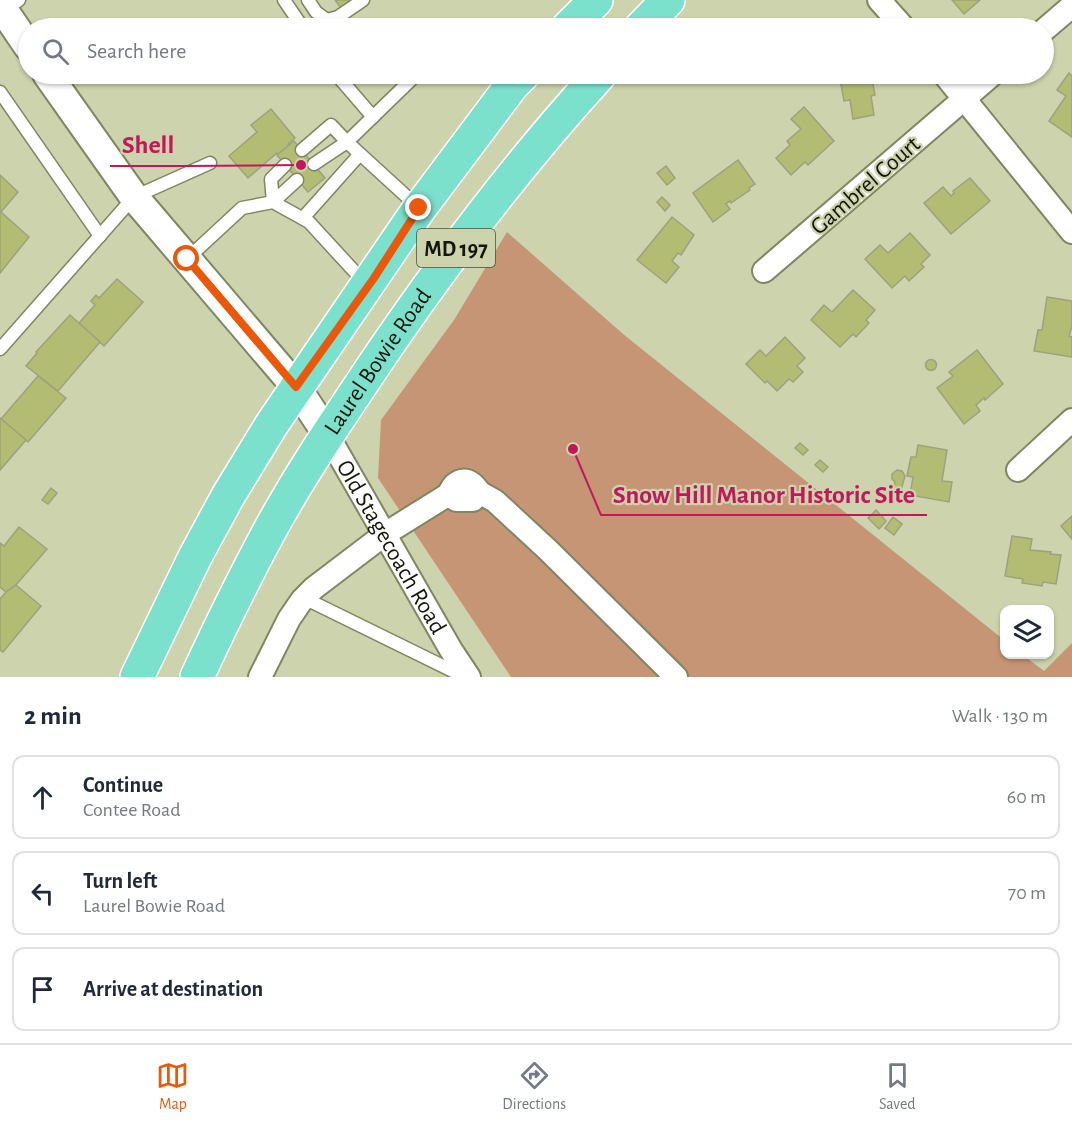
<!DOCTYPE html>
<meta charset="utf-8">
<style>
body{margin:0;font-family:"Alegreya Sans",sans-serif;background:#f6f6f7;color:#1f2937}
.controls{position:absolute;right:18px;bottom:18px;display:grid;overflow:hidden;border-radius:12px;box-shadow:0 2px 4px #0004}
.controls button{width:54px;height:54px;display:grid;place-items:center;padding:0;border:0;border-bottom:2px solid #e0e1e3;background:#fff;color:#1f2937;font:30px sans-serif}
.stop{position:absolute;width:18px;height:18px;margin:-14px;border:4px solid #ea580c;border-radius:50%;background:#fff}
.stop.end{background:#ea580c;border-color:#fff;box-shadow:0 2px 6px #0008}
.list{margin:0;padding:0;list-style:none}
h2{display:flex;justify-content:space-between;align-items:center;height:78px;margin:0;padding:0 24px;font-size:26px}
h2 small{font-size:20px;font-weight:400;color:#747a83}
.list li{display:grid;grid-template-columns:39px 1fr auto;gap:18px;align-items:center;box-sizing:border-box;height:84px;margin:0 12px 12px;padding:0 12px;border:2px solid #e0e1e3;border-radius:12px}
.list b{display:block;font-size:22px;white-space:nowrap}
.list p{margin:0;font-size:20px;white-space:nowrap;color:#747a83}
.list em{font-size:20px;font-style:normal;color:#747a83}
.icon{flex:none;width:33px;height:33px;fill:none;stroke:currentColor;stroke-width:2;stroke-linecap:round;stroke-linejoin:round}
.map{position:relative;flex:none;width:1072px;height:677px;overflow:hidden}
.search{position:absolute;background:#fff;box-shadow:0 2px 4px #0004;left:18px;right:18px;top:18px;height:66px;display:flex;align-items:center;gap:15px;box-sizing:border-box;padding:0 21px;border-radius:33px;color:#747a83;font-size:22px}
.sheet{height:366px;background:#fff}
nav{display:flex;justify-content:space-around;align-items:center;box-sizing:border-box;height:84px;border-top:2px solid #e0e1e3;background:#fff;font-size:16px;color:#747a83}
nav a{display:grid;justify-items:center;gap:3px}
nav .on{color:#ea580c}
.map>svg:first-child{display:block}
.green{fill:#c59576}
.building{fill:#b2bc73;stroke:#9da27e;stroke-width:1.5}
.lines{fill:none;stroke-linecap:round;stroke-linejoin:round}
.service-casing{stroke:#808562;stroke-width:15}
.minor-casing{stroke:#808562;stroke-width:26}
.tertiary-casing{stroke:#808562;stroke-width:32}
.primary-casing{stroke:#fff;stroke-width:36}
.service{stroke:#fff;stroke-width:12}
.minor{stroke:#fff;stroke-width:22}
.tertiary{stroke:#fff;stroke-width:28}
.primary{stroke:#7be0cc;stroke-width:33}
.route{stroke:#ea580c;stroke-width:8}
.labels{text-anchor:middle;stroke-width:4.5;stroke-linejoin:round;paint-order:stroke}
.shield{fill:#cdd3ad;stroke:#4c4f3a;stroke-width:1.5}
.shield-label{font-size:22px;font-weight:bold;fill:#141608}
.street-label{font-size:24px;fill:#141608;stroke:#cdd3ad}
.leader{fill:none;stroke:#c2185b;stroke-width:2}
.callout-dot{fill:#c2185b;stroke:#cdd3ad;stroke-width:2}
.callout-label{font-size:26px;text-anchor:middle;font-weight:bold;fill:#c2185b;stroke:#cdd3ad;stroke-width:4.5;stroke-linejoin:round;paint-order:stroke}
</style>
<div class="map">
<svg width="1072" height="677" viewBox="0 0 1072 677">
<rect width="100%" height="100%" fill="#cdd3ad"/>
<!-- green -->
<polygon class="green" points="507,232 623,334 1004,640 1004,654 1023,655 1044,671 1072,643 1072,677 511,677 378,478 381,420 454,320"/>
<!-- building -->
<g class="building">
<polygon points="335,0 359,0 343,11"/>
<polygon points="952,0 980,0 964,14"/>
<polygon points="1069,73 1072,76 1072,137 1049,121 1066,96 1057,90"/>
<polygon points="839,74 871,74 875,95 871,96 874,115 853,119 850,100 844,101"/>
<polygon points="804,107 834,141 808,165 805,162 791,175 776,158 790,145 787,141 801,129 791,119"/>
<polygon points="271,109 295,138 288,144 290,146 279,155 277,153 248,178 229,156 257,132 251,125"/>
<polygon points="294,141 325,178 308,192 277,155"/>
<polygon points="738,160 755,184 749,188 750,190 731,203 730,201 726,204 730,209 713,222 693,193"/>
<polygon points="666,166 675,178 667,185 657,173"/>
<polygon points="0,175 18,192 0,213"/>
<polygon points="970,178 990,201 951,234 924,203 943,187 951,196 954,193 953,191"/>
<polygon points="662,197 670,205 665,211 657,202"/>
<polygon points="1,212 29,237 0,273 0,213"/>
<polygon points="672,217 694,235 681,255 678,253 672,261 679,267 666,283 637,260"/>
<polygon points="910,233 930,255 921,264 924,267 909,281 905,276 892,288 865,259 880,245 888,253"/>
<polygon points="117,279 143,302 104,346 79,323 95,305 91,301 96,295 99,298"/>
<polygon points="853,290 875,310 866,320 869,323 856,337 853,334 840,347 811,320 824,305 832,312"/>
<polygon points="1047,297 1072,301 1072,326 1069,336 1072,337 1072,357 1034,351 1038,330 1042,330"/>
<polygon points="70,315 100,342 58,391 26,366 37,353 36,352"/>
<polygon points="785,337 805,358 797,366 803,372 793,382 789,379 777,391 767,381 765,383 746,364 760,350 766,356"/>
<polygon points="977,350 1003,384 985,400 984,398 976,405 980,411 964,424 937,388 953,376 949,372"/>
<circle cx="931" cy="365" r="5.5"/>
<polygon points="38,376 66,398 28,442 1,419"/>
<polygon points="0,418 26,440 0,470"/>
<polygon points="800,443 808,450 803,455 795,448"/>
<polygon points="918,445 947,450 942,481 952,482 949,502 910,495 913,477 907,476 911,457 916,457"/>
<polygon points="820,460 828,467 823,472 815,465"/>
<polygon points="897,470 902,471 905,476 899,497 892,496 895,482 892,479 892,474"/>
<polygon points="51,488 57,493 48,504 42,500"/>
<polygon points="876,510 886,521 879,529 868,518"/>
<polygon points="1072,516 1072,539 1061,526"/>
<polygon points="893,517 902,524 894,535 885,528"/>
<polygon points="19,527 47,549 16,585 6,592 0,587 0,543 4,546"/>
<polygon points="1012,536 1032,539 1030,550 1051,552 1050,554 1061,555 1056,584 1043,582 1042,586 1022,583 1023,579 1005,576"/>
<polygon points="16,585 41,606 3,652 0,650 0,599 6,592"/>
</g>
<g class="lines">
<defs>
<g id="service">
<polyline points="284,0 303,28"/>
<polyline points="308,0 316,12 327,20 338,17 363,0"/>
<polyline points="3,11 19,0"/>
<polyline points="336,74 373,117"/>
<polyline points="417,74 347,142 418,207"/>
<polyline points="0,92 100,236"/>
<polyline points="302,150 331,125 347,142 314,164"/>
<polyline points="273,202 271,179 285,165"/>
<polyline points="273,202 297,180"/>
<polyline points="303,218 360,154"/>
<polyline points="187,259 242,208 273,202 309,222 365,283"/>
<polyline points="0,349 134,197 210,163"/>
<polyline points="304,598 465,677"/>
</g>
<g id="minor">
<polyline points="879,0 904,28"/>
<polyline points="1044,30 1072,6"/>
<polyline points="944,74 1072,232"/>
<polyline points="764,271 993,74"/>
<path id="s1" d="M327 434 451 650 469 677"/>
<polyline points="1018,470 1072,420"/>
<path d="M449 494C455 477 470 476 479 492"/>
<polyline points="260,677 289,619 302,600 314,588 385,534 449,494 456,500 473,500 479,492 495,501 549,551 676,677"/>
</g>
<g id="tertiary">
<polyline points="0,5 28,46"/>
<polyline points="47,74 134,197 296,387 327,434"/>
</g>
<g id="primary">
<polyline points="568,28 596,0"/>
<polyline points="641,28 668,0"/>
<polyline points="137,677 195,557 228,496 272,424 419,209 512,85 523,74"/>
<path id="s2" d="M197 677C220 627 244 578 270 530 301 473 338 419 374 365 443 263 517 165 600 74"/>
</g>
</defs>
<!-- service casing -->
<use href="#service" class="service-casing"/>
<!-- minor casing -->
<use href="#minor" class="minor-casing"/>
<!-- tertiary casing -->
<use href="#tertiary" class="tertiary-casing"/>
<!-- primary casing -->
<use href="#primary" class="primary-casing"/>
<!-- service -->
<use href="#service" class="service"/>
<!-- minor -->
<use href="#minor" class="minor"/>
<!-- tertiary -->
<use href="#tertiary" class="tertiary"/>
<!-- primary -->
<use href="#primary" class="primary"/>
</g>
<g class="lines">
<!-- route -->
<polyline class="route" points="187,259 296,387 374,278 419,208"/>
</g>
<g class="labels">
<!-- shield labels -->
<rect class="shield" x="417" y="229" width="78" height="38" rx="4.5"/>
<g class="shield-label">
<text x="456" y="256">MD 197</text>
</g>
<!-- street labels -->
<g class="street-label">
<text transform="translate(865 185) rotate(-41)" y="8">Gambrel Court</text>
<text dy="8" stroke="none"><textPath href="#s2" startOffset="364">Laurel Bowie Road</textPath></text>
<text dy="8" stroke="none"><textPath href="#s1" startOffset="130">Old Stagecoach Road</textPath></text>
</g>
</g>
<!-- callouts -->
<path class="leader" d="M301 165L186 166H110M573 449L601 515H927"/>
<g class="callout-dot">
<circle cx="301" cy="165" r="6"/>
<circle cx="573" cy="449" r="6"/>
</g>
<g class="callout-label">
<text x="148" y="153">Shell</text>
<text x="764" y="503">Snow Hill Manor Historic Site</text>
</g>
</svg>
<div class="controls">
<button><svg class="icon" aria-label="layers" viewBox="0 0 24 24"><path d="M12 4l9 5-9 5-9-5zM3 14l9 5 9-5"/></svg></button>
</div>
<div class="stop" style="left:187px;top:259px"></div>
<div class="stop end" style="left:419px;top:208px"></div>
<div class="search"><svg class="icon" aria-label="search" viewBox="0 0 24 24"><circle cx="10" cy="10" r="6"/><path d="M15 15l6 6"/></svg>Search here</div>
</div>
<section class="sheet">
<h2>2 min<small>Walk · 130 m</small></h2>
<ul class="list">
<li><svg class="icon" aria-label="ahead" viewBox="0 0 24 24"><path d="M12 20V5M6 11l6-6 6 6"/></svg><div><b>Continue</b><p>Contee Road</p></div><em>60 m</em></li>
<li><svg class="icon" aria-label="left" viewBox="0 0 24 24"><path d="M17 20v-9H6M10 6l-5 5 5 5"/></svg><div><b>Turn left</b><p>Laurel Bowie Road</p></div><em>70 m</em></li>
<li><svg class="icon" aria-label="arrive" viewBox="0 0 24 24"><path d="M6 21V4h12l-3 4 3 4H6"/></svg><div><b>Arrive at destination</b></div></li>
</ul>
</section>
<nav>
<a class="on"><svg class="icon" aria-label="map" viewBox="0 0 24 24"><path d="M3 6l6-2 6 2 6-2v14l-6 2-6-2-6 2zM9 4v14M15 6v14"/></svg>Map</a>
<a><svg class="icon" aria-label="directions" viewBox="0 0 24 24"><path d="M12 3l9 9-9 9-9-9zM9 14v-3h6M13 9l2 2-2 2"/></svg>Directions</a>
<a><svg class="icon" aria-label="saved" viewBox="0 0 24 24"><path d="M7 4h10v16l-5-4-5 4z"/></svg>Saved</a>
</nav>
